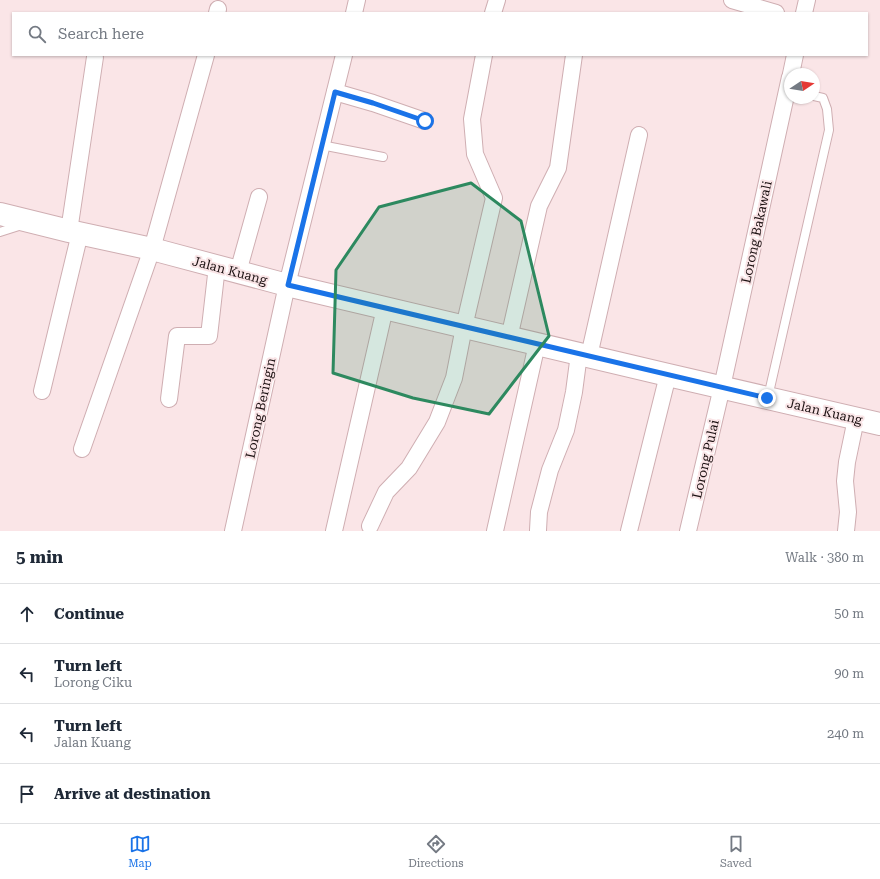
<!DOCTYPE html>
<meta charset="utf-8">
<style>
body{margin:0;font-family:"Roboto Serif",serif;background:#f2f2f3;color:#1f2937}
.compass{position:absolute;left:784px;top:68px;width:36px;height:36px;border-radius:50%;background:#fff;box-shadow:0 1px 3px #0004;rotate:78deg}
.stop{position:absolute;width:12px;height:12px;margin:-9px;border:3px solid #1a73e8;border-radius:50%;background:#fff}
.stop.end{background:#1a73e8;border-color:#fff;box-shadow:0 1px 4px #0008}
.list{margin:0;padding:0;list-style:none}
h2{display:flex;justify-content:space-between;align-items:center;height:52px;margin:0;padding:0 16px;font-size:17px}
h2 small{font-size:13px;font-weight:400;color:#747a83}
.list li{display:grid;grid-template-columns:26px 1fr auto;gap:12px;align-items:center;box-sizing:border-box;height:60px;padding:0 16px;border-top:1px solid #e0e1e3}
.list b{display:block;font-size:15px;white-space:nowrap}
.list p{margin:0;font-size:13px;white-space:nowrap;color:#747a83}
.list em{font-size:13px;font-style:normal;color:#747a83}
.icon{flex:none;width:22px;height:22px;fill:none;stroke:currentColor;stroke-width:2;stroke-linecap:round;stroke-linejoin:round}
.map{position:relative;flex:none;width:880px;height:531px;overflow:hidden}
.search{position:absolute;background:#fff;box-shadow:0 1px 3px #0004;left:12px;right:12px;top:12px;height:44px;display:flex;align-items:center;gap:10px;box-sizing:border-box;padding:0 14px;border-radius:0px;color:#747a83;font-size:15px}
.sheet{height:292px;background:#fff}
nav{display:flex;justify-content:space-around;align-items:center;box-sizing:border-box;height:56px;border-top:1px solid #e0e1e3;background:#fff;font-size:11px;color:#747a83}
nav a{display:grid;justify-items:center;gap:2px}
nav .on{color:#1a73e8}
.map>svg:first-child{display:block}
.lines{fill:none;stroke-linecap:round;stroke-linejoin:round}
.service-casing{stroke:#cfaeb2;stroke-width:10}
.minor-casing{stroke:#cfaeb2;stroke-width:18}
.secondary-casing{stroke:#cfaeb2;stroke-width:24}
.service{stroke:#fff;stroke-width:8}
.minor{stroke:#fff;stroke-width:16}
.secondary{stroke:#fff;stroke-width:22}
.route{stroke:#1a73e8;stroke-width:5}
.marked{fill:#2d895f;fill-opacity:0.2;stroke:#2d895f;stroke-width:3;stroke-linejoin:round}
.labels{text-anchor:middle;stroke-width:4;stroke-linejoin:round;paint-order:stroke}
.street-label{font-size:13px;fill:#1d1213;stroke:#fae5e7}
</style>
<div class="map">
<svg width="880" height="531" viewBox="0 0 880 531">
<rect width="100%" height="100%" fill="#fae5e7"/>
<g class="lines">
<defs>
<g id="service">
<polyline points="321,145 383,157"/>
<polyline points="0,232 22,225"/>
<polyline points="768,397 829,130 827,109 823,98 814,96"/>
</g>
<g id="minor">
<polyline points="732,0 776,13"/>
<polyline points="217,13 218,9"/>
<polyline points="354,13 357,0"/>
<polyline points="493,13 497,0"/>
<polyline points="804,13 807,0"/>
<polyline points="791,74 795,55"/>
<polyline points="335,92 373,103 425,121"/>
<polyline points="69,231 95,57"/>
<polyline points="238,272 259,197"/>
<polyline points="509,338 539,206 558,168 574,55"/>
<polyline points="589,356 639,135"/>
<polyline points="42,391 80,233"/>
<polyline points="169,399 177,336 209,336 217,266"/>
<polyline points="82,449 152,249 206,55"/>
<polyline points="370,526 386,492 409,468 437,422 454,378 464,327 494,198 475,154 472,119 484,55"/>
<polyline points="538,530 539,512 550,470 566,430 574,392 579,354"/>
<polyline points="233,531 287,285 344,55"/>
<polyline points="334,531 385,308"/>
<polyline points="495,531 537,344"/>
<polyline points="629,531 668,375"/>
<polyline points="688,531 722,387 790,77"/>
<polyline points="846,531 848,512 845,481 847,462 856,419"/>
</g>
<polyline id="secondary" points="0,214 69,231 152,249 287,285 668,375 880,424"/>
</defs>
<!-- service casing -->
<use href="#service" class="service-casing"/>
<!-- minor casing -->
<use href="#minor" class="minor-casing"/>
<!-- secondary casing -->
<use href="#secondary" class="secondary-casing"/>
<!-- service -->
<use href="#service" class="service"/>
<!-- minor -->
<use href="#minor" class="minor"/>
<!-- secondary -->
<use href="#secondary" class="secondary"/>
</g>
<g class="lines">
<!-- route -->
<polyline class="route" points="425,121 373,103 335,92 288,285 767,398"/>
</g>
<!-- marked area -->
<path class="marked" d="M471 183 521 221 549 336 489 414 413 398 333 373 336 270 379 207Z"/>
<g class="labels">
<!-- street labels -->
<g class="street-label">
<text transform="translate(756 232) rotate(-78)" y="5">Lorong Bakawali</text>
<text transform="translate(230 270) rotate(15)" y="5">Jalan Kuang</text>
<text transform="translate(260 408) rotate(-78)" y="5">Lorong Beringin</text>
<text transform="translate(825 411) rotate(13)" y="5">Jalan Kuang</text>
<text transform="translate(705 459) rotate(-77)" y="5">Lorong Pulai</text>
</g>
</g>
</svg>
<svg class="compass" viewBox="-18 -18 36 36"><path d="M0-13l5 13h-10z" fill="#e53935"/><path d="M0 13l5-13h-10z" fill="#747a83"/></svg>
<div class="stop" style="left:425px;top:121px"></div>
<div class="stop end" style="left:767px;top:398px"></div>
<div class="search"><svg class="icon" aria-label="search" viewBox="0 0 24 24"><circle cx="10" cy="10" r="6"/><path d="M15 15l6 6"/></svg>Search here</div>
</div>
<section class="sheet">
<h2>5 min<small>Walk · 380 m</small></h2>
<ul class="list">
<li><svg class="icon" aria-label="ahead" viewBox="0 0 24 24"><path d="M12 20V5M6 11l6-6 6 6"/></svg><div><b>Continue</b></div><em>50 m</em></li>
<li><svg class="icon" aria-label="left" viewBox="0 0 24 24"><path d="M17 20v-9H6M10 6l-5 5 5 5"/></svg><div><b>Turn left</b><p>Lorong Ciku</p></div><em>90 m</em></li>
<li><svg class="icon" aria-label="left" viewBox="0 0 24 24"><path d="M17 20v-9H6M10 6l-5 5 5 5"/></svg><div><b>Turn left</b><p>Jalan Kuang</p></div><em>240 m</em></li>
<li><svg class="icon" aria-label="arrive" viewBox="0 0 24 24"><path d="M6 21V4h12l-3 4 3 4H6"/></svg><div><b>Arrive at destination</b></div></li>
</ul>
</section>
<nav>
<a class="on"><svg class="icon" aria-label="map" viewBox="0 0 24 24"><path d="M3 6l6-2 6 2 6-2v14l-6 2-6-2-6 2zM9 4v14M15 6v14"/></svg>Map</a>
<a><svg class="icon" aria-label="directions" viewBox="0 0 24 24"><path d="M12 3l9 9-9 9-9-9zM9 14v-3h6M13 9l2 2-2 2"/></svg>Directions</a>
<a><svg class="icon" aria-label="saved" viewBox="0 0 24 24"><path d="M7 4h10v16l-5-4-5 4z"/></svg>Saved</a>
</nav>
